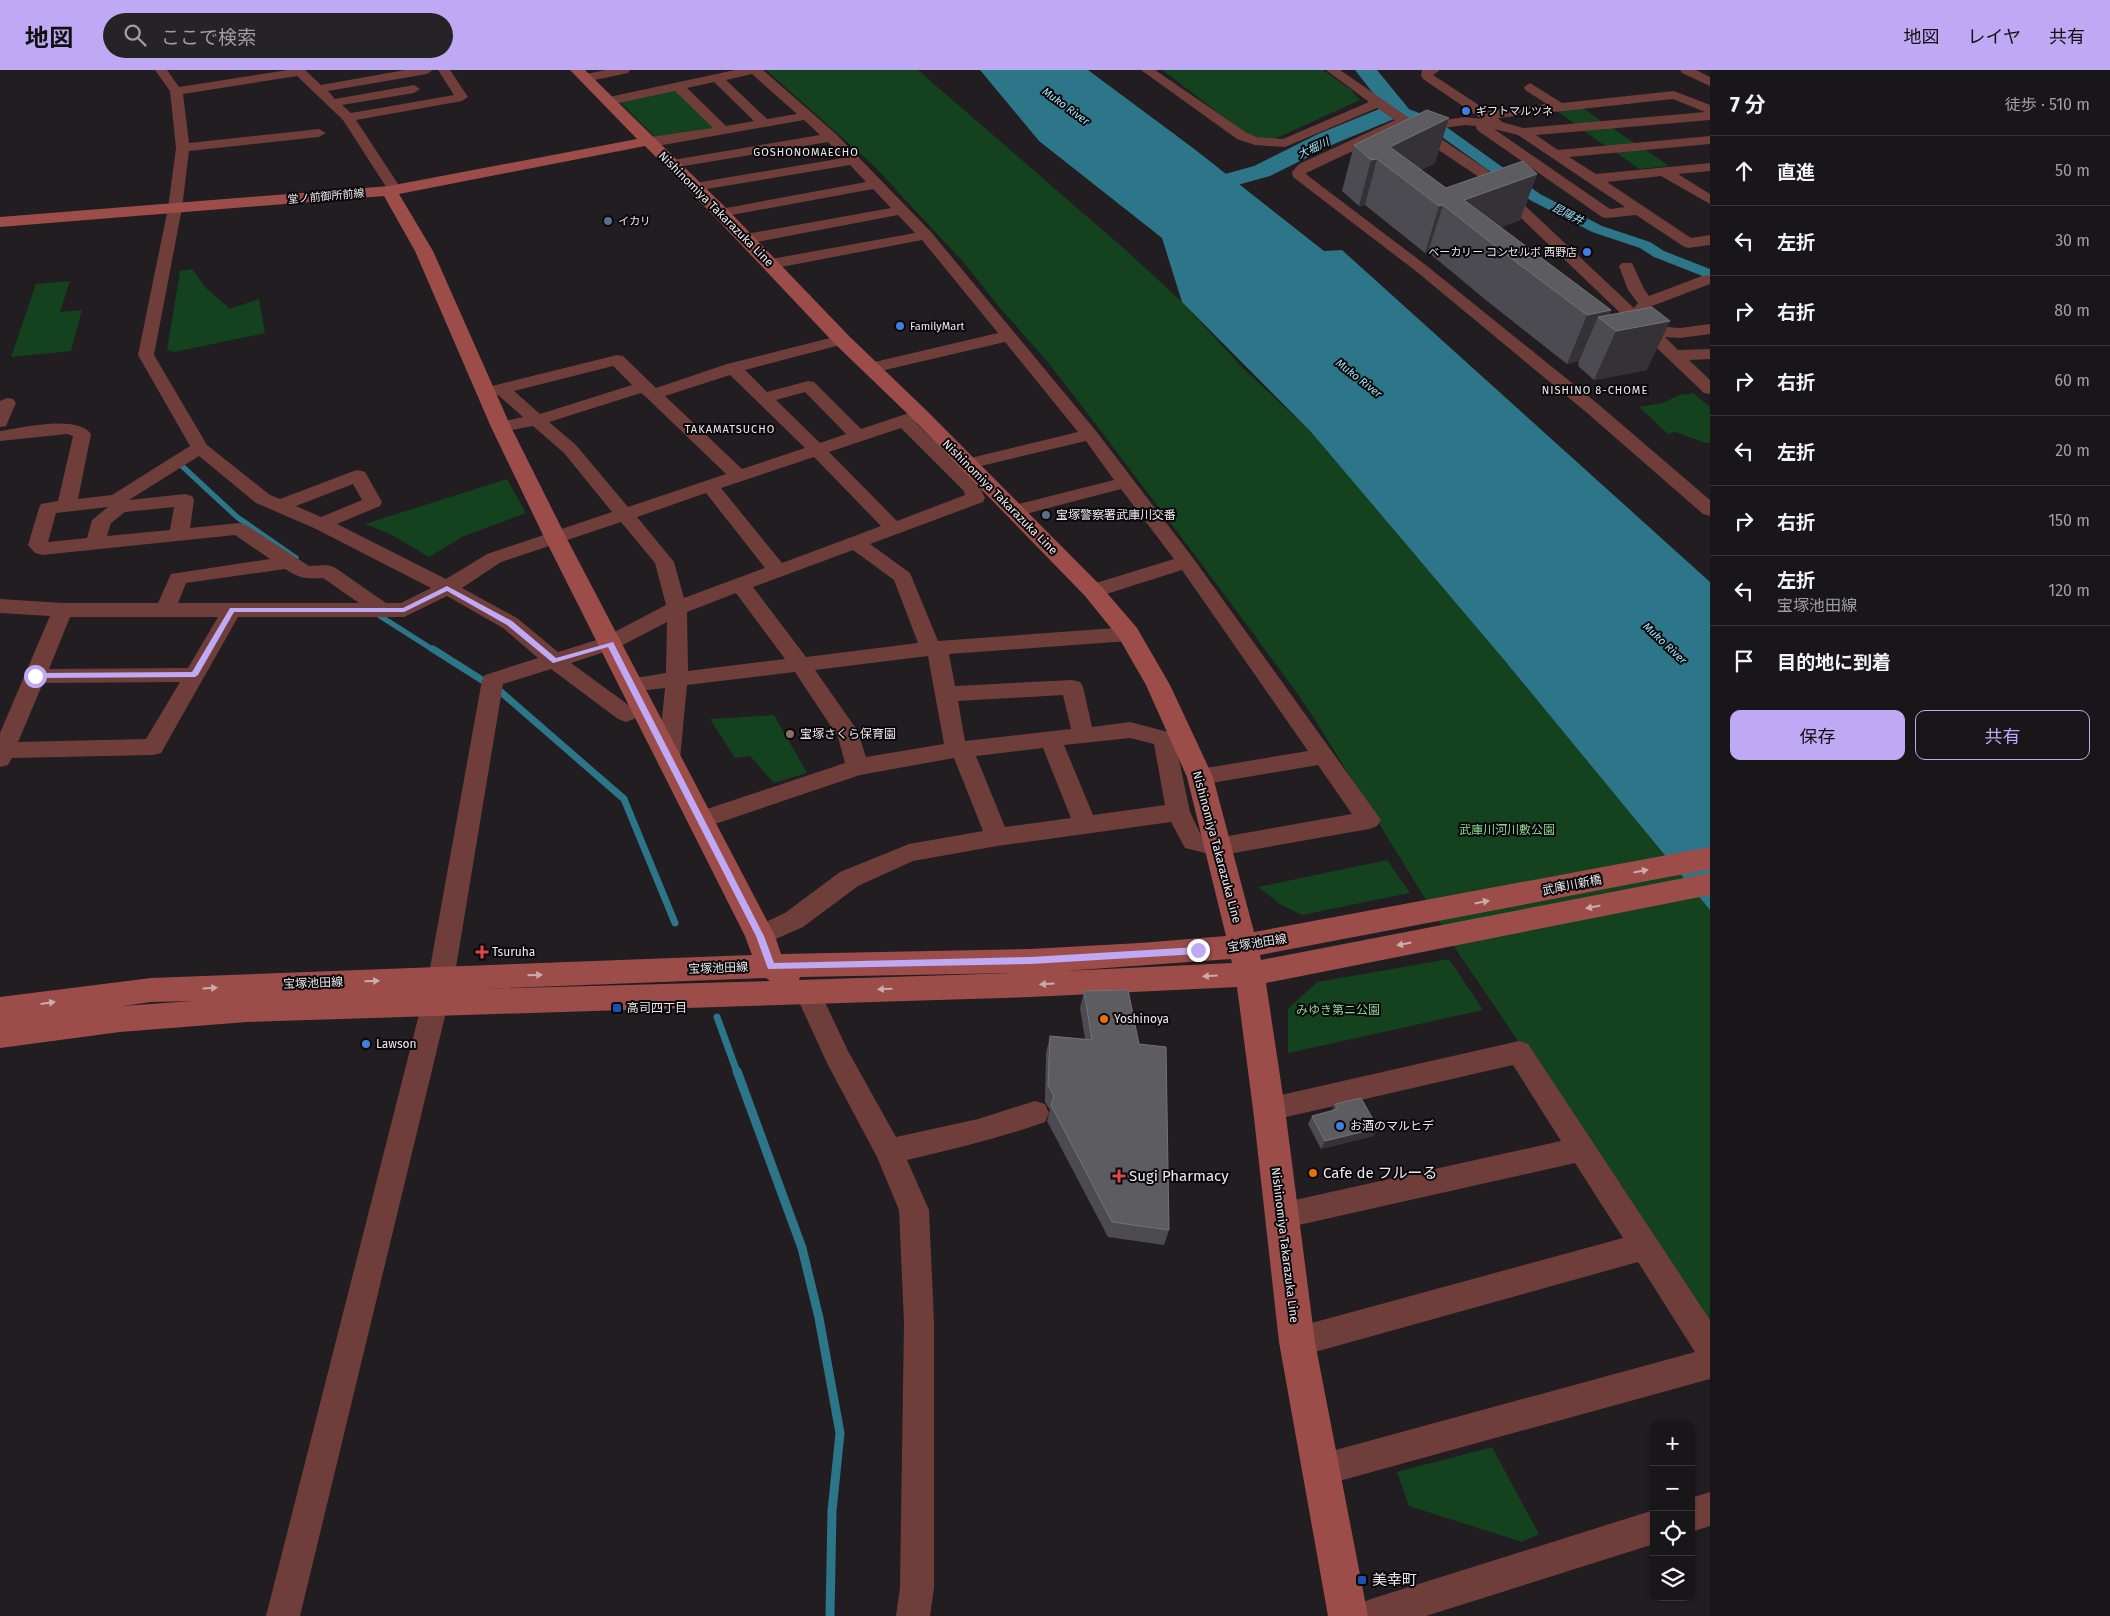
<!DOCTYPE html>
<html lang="ja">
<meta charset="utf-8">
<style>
body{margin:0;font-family:"Fira Sans","Noto Sans JP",sans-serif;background:#262326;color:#f1f3f6}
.controls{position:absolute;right:15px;bottom:15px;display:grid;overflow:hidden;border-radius:10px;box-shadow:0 1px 4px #0004}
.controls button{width:45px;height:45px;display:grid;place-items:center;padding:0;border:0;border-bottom:1px solid #373538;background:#191619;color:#f1f3f6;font:25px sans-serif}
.stop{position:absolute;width:15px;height:15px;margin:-11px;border:4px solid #bfa9f4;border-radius:50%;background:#fff}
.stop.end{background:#bfa9f4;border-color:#fff;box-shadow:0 1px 5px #0008}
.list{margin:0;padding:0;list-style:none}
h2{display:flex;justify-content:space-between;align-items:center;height:65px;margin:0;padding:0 20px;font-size:21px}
h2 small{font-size:16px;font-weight:400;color:#9f9fa2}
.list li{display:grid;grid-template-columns:32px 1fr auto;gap:15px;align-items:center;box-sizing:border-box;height:70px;padding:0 20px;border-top:1px solid #373538}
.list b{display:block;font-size:19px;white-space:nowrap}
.list p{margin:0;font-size:16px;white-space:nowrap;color:#9f9fa2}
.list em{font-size:16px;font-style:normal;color:#9f9fa2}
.actions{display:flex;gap:10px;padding:15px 20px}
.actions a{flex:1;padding:11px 0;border:1px solid #bfa9f4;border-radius:10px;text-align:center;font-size:18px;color:#bfa9f4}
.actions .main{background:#bfa9f4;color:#111}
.icon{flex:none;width:28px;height:28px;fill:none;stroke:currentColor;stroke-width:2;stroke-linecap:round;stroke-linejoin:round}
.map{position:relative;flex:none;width:1710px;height:1546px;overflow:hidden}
header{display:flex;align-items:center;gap:30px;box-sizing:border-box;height:70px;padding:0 25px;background:#bfa9f4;color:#111}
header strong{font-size:24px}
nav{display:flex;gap:28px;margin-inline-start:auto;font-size:18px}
.search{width:350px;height:45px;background:#262326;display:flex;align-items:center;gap:12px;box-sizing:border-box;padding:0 18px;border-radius:28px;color:#9f9fa2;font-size:19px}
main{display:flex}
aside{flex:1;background:#191619}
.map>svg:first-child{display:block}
.green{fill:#14411e}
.water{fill:#2d7588}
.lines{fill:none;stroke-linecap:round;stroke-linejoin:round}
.stream-far2{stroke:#2d7588;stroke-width:5.5}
.stream-far1{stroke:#2d7588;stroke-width:7}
.stream{stroke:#2d7588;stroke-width:9}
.canal{fill:#2d7588;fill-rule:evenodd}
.river{fill:#2d7588;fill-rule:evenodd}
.street{fill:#6f3e3b;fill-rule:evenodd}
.secondary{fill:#9c4d4a;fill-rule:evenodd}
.wall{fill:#4c4b51}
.shaded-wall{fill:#343137}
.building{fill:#5d5c61;stroke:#737277}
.oneway{fill:#cbabab}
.route{fill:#bfa9f4}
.shop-dot{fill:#3f7fe0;stroke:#0a080a;stroke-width:2}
.service-dot{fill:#5c6f8a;stroke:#0a080a;stroke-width:2}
.education-dot{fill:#8d6e63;stroke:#0a080a;stroke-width:2}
.health-dot{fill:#e0444e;stroke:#0a080a;stroke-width:2}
.transit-dot{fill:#1a4fb4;stroke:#0a080a;stroke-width:2}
.food-dot{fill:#e8710a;stroke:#0a080a;stroke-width:2}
.labels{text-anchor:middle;stroke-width:4;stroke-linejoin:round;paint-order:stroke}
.far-water-label{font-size:11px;font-style:italic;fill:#9ee4f8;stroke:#0a080a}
.far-poi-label{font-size:11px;fill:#ebe9ec;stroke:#0a080a;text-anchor:start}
.far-neighbourhood-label{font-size:11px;letter-spacing:1px;fill:#ebe9ec;stroke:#0a080a}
.far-street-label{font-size:11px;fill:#ebe9ec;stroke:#0a080a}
.street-label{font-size:12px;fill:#ebe9ec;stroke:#0a080a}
.poi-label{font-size:12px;fill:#ebe9ec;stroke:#0a080a;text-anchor:start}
.park-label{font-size:12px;fill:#86d792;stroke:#0a080a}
.near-poi-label{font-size:15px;fill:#ebe9ec;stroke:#0a080a;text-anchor:start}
</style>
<header>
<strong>地図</strong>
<div class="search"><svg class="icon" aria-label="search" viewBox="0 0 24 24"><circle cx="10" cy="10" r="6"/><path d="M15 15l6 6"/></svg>ここで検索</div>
<nav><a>地図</a><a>レイヤ</a><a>共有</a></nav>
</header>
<main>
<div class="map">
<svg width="1710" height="1546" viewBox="0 0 1710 1546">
<rect width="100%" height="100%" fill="#211d21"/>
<!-- green -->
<g class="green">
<polygon points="766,0 918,0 1128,182 1182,232 1243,298 1311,362 1505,591 1710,839 1710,1253 1459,884 1316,651 1292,616 1203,496 1085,340 1046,290 1000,238 965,194 873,95"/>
<polygon points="1162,0 1323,0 1351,20 1360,30 1270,71 1245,63"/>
<polygon points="675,19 714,59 657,69 619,31"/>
<polygon points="1582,37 1604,53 1578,56 1554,39"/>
<polygon points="1611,57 1636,74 1607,77 1581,59"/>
<polygon points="1643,78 1669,96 1639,99 1614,81"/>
<polygon points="192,199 206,218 230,239 259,229 265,263 174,282 167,280 180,201"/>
<polygon points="70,211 60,242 82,240 71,281 11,287 36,214"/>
<polygon points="1693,323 1710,337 1710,373 1706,373 1675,362 1668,364 1639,337 1663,333 1679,325"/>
<polygon points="507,409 526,443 464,466 429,487 390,464 365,454"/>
<polygon points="774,645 807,703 774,713 750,686 735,688 710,649"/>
<polygon points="1387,790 1410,823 1302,845 1280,834 1258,817"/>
<polygon points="1449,889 1483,940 1288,983 1288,939 1317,912"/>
<polygon points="1492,1377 1539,1464 1522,1472 1409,1436 1397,1402"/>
</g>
<!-- water -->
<polygon class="water" points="980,0 1088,0 1193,78 1324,181 1342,180 1710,512 1710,840 1505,591 1311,362 1182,232 1162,168 1039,71"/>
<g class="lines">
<!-- stream-far2 -->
<g class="stream-far2">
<polyline points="182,396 237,447 296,488"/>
<polyline points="380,546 435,581"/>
</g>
<!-- stream-far1 -->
<g class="stream-far1">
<polyline points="433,579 482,610"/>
<polyline points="501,622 624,729 675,853"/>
<polyline points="717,947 737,1002"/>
</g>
<!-- stream -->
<polyline class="stream" points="737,1001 802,1178 819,1248 840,1363 832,1441 830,1546"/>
<!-- canal -->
<g class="canal">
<polygon points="1398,35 1422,44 1424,47 1417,51 1393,42 1391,39 1393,36"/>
<polygon points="1440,55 1445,56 1540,124 1602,156 1650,172 1664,181 1710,199 1710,209 1654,187 1640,178 1592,162 1530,130 1435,62 1433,59"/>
</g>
<!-- river -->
<polygon class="river" points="1355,0 1377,0 1409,39 1406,44 1334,74 1270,106 1180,131 1171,129 1168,124 1171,119 1254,96 1318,64 1384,37"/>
<!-- street -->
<g class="street">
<path d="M155 0H167L179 17 288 0H305L321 15 405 0H433L427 4 328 21 335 29 414 15 420 19 414 23 342 35 351 43 454 25 438 0H450L468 27 462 31 356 50 402 120 400 123H390L343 50 297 6 183 24 189 73 319 59 326 63 319 67 189 81 182 138 154 285 207 375 270 425 280 429 351 402 358 400 365 402 382 432 380 436 337 454 446 509 487 484 612 442 564 383 533 356 501 362 495 361 492 357 495 353 523 347 498 325 490 327 484 326 481 322 484 318 617 285 623 286 656 318 727 294 842 265 848 267 850 270 848 273 745 300 767 322 808 311 814 312 861 359 912 342 918 341 924 342 927 346 924 350 916 353 979 415 985 428 983 432 870 474 910 503 938 571 1129 557 1136 559 1139 564 1136 569 1129 571 949 584 955 616 1072 610 1080 612 1083 617 1092 657 1130 652 1195 669 1198 675 1195 681 1187 683 1177 680 1190 742 1201 765 1217 768 1352 744 1318 695 1200 715 1192 713 1189 707 1192 701 1200 699 1308 681 1182 500 1100 526 1093 527 1086 526 1083 521 1086 516 1174 489 1121 419 1014 447 1007 445 1005 441 1007 437 1114 410 1086 371 968 399 962 398 959 394 962 390 1078 362 1005 272 872 303 866 302 864 298 866 294 998 263 922 170 771 199 766 197 763 194 766 191 771 189 915 163 898 145 746 174 741 172 738 169 741 166 746 164 891 138 873 119 721 147 716 146 714 143 716 140 721 139 866 112 850 95 695 121 690 120 688 117 690 114 695 113 843 88 828 72 672 98 667 97 665 94 667 91 820 65 804 50 663 75 644 74 642 71 644 68 713 58 675 21 609 35 602 31 609 27 735 0H763L836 64 931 162 1096 361 1193 488 1381 750 1377 756 1369 759 1217 786 1185 778 1171 752 997 776 913 791 858 816 803 857 760 876 751 873 747 866 751 859 785 843 840 802 909 774 983 761 954 688 860 705 700 759 692 756 688 750 692 744 845 693 838 667 795 602 687 615 680 689 677 695 669 697 661 695 658 689 665 618 631 622 623 620 620 615 623 610 666 603 667 552 617 578 571 593 634 639 637 644 634 649 626 652 618 649 551 599 503 614 454 909 300 1546H266L428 909 482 610 485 605 538 588 503 558 447 526 404 547H238L161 683 153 685 12 688 8 695 0 697V663L50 546 0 543V529L63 533H158L171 504 270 489 235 465 42 485 35 483 28 475 39 438 41 434 58 431 73 366 67 364 0 371V361C21 358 77 344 91 364L78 429 112 425 190 376 138 285 168 138 176 78 170 21ZM752 4 797 44 767 49 726 10ZM714 12 754 51 726 56 687 18ZM613 296 632 315 540 344 514 321ZM730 305 805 378 742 399 665 326ZM805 322 846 364 820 373 776 330ZM641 323 647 328 726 404 628 437 576 375 549 352ZM901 358 964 421 965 425 897 451 829 382ZM199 386 256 433 314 458 431 518 401 533H386L334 497 327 495 309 496 246 455 239 453 190 458 194 430 192 426 185 424 129 430ZM814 387 881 456 782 493 721 418ZM353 414 362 430 321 447 296 436ZM706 423 765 498 684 528 674 492 637 447ZM108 437 92 450 87 468 48 472 56 443ZM174 437 170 460 107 466 111 453 125 442ZM621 452 655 493 666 535 603 568 558 582 517 548 462 518 501 492ZM853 480 894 510 918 573 806 587 753 517ZM285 499C301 509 305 509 323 508L359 533H178L186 513ZM736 523 785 589 688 601 687 542ZM70 547H218L188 598 49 599ZM928 586 944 674 866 687 857 660 815 600ZM180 612 146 669 18 672 43 613ZM1063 625 1071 659 965 671 958 631ZM1130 668 1154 674 1165 735 1093 745 1064 675ZM1043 678 1071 748 1005 757 976 686Z"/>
<polygon points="606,0 630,0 628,3 585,12 579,8 581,5"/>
<path d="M1141 0H1155L1247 63 1257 67 1283 69 1369 32 1326 0H1340L1418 54 1465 47 1482 49 1423 9 1421 6 1422 0H1440L1433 5 1488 41 1547 34 1525 20 1524 17 1530 13 1562 33 1674 21 1710 35V50L1536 65 1558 80 1710 66V74L1569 87 1596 104 1710 93V101L1678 104 1710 124V134L1661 106 1607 112 1691 168 1710 165V175L1688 178 1683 176 1636 145 1607 148 1602 147 1477 60 1476 56 1465 55 1428 60 1486 99 1634 238 1638 233 1628 220 1619 196 1622 193H1632L1644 219 1649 226 1702 206 1710 205V214L1652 236 1643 247 1653 256 1680 258 1710 254V264L1680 268 1665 267 1678 280 1710 279V289L1689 290 1710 310V324L1704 323 1476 105 1404 57 1306 103 1307 105 1427 196 1598 334 1710 430V446L1703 444 1586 342 1417 202 1293 107 1292 102 1299 94 1395 50 1377 38 1285 77 1255 75 1237 69ZM1673 29 1705 42 1523 58 1502 52 1498 48ZM1494 59 1518 65 1625 137 1610 139Z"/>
<polygon points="1680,0 1696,0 1710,7 1710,16 1682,3"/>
<polygon points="7,328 13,329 16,333 6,356 0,357 0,331"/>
<path d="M807 910 816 913 848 981 896 1067 978 1049 1035 1031 1045 1034 1049 1043 1045 1052C1000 1068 954 1079 907 1090L929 1140 934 1252V1518L930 1546H896L900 1518 904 1252 899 1140 877 1087 828 995 794 921 798 913Z"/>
<polygon points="1519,971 1528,974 1710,1250 1710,1309 1321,1416 1309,1412 1305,1400 1309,1388 1321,1384 1695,1282 1638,1192 1297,1287 1286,1283 1282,1272 1286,1261 1297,1257 1623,1168 1575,1093 1281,1159 1271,1156 1266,1146 1271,1136 1281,1133 1561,1071 1513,995 1269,1051 1259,1048 1255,1039 1259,1030"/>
<polygon points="1710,1422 1710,1456 1691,1462 1691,1428"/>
<polygon points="1654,1440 1654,1474 1426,1546 1354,1546 1359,1534 1371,1529"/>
</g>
<!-- secondary -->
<path class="secondary" d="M570 0H585L727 139 849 266 927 341 1101 516 1137 558 1170 615 1213 707 1254 862 1710 777V799L1260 885 1261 890 1710 803V825L1266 913 1285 1039 1315 1272 1368 1546H1328L1279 1272 1253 1039 1237 917 1030 927 247 952 120 962 0 978V927L151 908 752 885 745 866 544 467 491 357 415 181 384 126 0 157V147L389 116 637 69ZM645 76 715 147 835 274 913 349 1085 526 1119 568 1146 615 1187 707 1226 866 1140 873 1031 879 781 884 775 866 566 467 511 357 433 181 399 124ZM1231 889 1232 893 1064 901ZM1013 903 799 910 800 907ZM766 908 770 911 483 919ZM192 931 123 936 151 932Z"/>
</g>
<!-- wall -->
<g class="wall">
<polygon points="1354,75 1435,93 1421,100 1446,118 1537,104 1520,150 1501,157 1611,240 1609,245 1647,300 1594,310 1578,296 1579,291 1567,294 1487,231 1428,182 1425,183 1365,135 1359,136 1342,121"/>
<polygon points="1084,921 1169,1160 1164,1175 1108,1167 1047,1051 1050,1040 1045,1032 1046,983 1050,966 1085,969 1080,938"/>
<polygon points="1335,1034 1378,1058 1373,1066 1321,1079 1308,1054 1312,1046 1332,1041"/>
</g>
<!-- shaded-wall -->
<g class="shaded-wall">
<polygon points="1449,48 1435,93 1404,109 1390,77"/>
<polygon points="1377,89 1365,135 1359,136 1371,90"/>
<polygon points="1537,104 1520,150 1481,165 1464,130"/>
<polygon points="1443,135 1428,182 1425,183 1439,136"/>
<polygon points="1611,240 1605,252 1598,247 1579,291 1567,294 1587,245"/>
<polygon points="1670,251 1647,300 1594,310 1616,261"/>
<polygon points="1378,1058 1373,1066 1321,1079 1325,1071"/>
</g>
<!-- building -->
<g class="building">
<polygon points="1427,40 1449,48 1390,77 1446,118 1523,91 1537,104 1464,130 1611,240 1587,245 1504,183 1443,135 1439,136 1377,89 1371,90 1354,75"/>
<polygon points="1652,237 1670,251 1616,261 1598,247"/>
<polygon points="1128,920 1139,974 1166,977 1169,1160 1112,1152 1051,1035 1054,1026 1048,1015 1050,966 1092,970 1084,921"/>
<polygon points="1361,1028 1378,1058 1325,1071 1312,1046 1338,1039 1335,1034"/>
</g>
<!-- one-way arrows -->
<defs><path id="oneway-solid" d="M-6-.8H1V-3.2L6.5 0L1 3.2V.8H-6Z" transform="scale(1.25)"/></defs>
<g class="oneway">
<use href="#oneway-solid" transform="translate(1641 801) rotate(-11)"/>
<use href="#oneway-solid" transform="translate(1482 832) rotate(-11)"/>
<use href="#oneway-solid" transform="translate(1593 837) rotate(169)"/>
<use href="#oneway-solid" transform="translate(1404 874) rotate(169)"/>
<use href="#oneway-solid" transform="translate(535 905) rotate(-2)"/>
<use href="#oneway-solid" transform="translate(1210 906) rotate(177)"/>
<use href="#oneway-solid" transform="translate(372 911) rotate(-2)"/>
<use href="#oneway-solid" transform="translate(1047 914) rotate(177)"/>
<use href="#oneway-solid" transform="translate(210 918) rotate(-3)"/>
<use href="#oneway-solid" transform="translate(885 919) rotate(178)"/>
<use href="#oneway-solid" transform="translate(48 933) rotate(-8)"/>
</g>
<!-- route -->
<polygon class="route" points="447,516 512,551 556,588 613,572 764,866 774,893 1031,887 1198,877 1203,880 1198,884 1031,894 768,899 756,866 608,577 553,593 507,555 447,521 404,542 234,542 198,605 195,607 35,608 32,606 35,603 192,602 230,538 403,538"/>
<!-- markers -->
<g class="shop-dot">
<circle cx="1466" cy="41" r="5"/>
<circle cx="1587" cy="182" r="5"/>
<circle cx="900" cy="256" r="5"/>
<circle cx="366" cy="974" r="5"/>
<circle cx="1340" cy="1056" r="5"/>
</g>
<g class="service-dot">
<circle cx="608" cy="151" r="5"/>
<circle cx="1046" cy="445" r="5"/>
</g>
<circle class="education-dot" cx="790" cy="664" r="5"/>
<g class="health-dot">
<path d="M479.5 874.5h5v5h5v5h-5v5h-5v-5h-5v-5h5z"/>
<path d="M1116.5 1098.5h5v5h5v5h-5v5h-5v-5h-5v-5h5z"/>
</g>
<g class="transit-dot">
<rect x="612" y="933" width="10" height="10" rx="2.5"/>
<rect x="1357" y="1505" width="10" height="10" rx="2.5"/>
</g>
<g class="food-dot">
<circle cx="1104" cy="949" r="5"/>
<circle cx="1313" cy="1103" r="5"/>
</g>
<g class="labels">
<!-- far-water labels -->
<g class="far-water-label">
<text transform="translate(1066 36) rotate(36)" y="4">Muko River</text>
<text transform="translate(1313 78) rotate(-25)" y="4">大堀川</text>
<text transform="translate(1568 144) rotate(27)" y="4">昆陽井</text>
<text transform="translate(1359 308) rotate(38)" y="4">Muko River</text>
<text transform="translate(1665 573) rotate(43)" y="4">Muko River</text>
</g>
<!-- far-poi labels -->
<g class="far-poi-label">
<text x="1476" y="45">ギフトマルツネ</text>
<text x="618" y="155">イカリ</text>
<text x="1577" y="186" text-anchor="end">ベーカリー コンセルボ 西野店</text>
<text x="910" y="260">FamilyMart</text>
</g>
<!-- far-neighbourhood labels -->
<g class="far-neighbourhood-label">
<text x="806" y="86">GOSHONOMAECHO</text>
<text x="1595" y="324">NISHINO 8-CHOME</text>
<text x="730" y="363">TAKAMATSUCHO</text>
</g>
<!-- far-street labels -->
<g class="far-street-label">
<text transform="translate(326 126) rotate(-5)" y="4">堂ノ前御所前線</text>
</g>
<!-- street labels -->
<g class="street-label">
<text transform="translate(716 139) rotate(45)" y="4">Nishinomiya Takarazuka Line</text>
<text transform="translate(1000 427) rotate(45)" y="4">Nishinomiya Takarazuka Line</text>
<text transform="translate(1217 777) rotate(75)" y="4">Nishinomiya Takarazuka Line</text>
<text transform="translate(1572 815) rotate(-11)" y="4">武庫川新橋</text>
<text transform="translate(1257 873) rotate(-9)" y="4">宝塚池田線</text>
<text transform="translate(718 898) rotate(-2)" y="4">宝塚池田線</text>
<text transform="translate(313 913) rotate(-2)" y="4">宝塚池田線</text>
<text transform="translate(1285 1175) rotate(83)" y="4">Nishinomiya Takarazuka Line</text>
</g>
<!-- poi labels -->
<g class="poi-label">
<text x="1056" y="449">宝塚警察署武庫川交番</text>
<text x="800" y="668">宝塚さくら保育園</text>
<text x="492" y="886">Tsuruha</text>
<text x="627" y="942">高司四丁目</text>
<text x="1114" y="953">Yoshinoya</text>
<text x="376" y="978">Lawson</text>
<text x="1350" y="1060">お酒のマルヒデ</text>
</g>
<!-- park labels -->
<g class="park-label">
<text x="1507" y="764">武庫川河川敷公園</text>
<text x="1338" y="944">みゆき第ニ公園</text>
</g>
<!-- near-poi labels -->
<g class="near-poi-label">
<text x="1323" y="1108">Cafe de フルーる</text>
<text x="1129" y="1111">Sugi Pharmacy</text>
<text x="1372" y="1515">美幸町</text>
</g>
</g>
</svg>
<div class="controls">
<button>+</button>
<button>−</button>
<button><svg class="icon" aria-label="locate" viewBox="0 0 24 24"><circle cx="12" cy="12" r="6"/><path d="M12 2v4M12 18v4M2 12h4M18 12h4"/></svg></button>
<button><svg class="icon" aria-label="layers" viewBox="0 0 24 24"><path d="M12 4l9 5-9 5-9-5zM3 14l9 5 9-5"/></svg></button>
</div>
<div class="stop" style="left:35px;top:606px"></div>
<div class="stop end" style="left:1198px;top:880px"></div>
</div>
<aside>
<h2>7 分<small>徒歩 · 510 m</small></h2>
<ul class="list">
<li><svg class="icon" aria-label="ahead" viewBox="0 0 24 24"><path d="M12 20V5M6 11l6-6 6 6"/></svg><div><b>直進</b></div><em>50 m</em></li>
<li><svg class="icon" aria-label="left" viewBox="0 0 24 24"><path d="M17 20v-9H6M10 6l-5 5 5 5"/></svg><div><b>左折</b></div><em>30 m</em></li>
<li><svg class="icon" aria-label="right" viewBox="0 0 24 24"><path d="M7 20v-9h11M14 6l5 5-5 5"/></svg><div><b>右折</b></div><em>80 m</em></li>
<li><svg class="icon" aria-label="right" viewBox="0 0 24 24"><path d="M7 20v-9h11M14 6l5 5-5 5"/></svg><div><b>右折</b></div><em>60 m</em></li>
<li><svg class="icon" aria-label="left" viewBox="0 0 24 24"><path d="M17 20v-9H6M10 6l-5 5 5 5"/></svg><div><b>左折</b></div><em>20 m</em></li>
<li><svg class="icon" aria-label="right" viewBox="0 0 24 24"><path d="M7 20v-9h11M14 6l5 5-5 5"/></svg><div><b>右折</b></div><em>150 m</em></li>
<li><svg class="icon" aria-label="left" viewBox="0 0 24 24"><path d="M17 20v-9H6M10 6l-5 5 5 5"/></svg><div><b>左折</b><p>宝塚池田線</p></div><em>120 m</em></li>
<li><svg class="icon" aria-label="arrive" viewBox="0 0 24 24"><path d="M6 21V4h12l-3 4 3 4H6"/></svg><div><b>目的地に到着</b></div></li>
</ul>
<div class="actions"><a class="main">保存</a><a>共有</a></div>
</aside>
</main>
